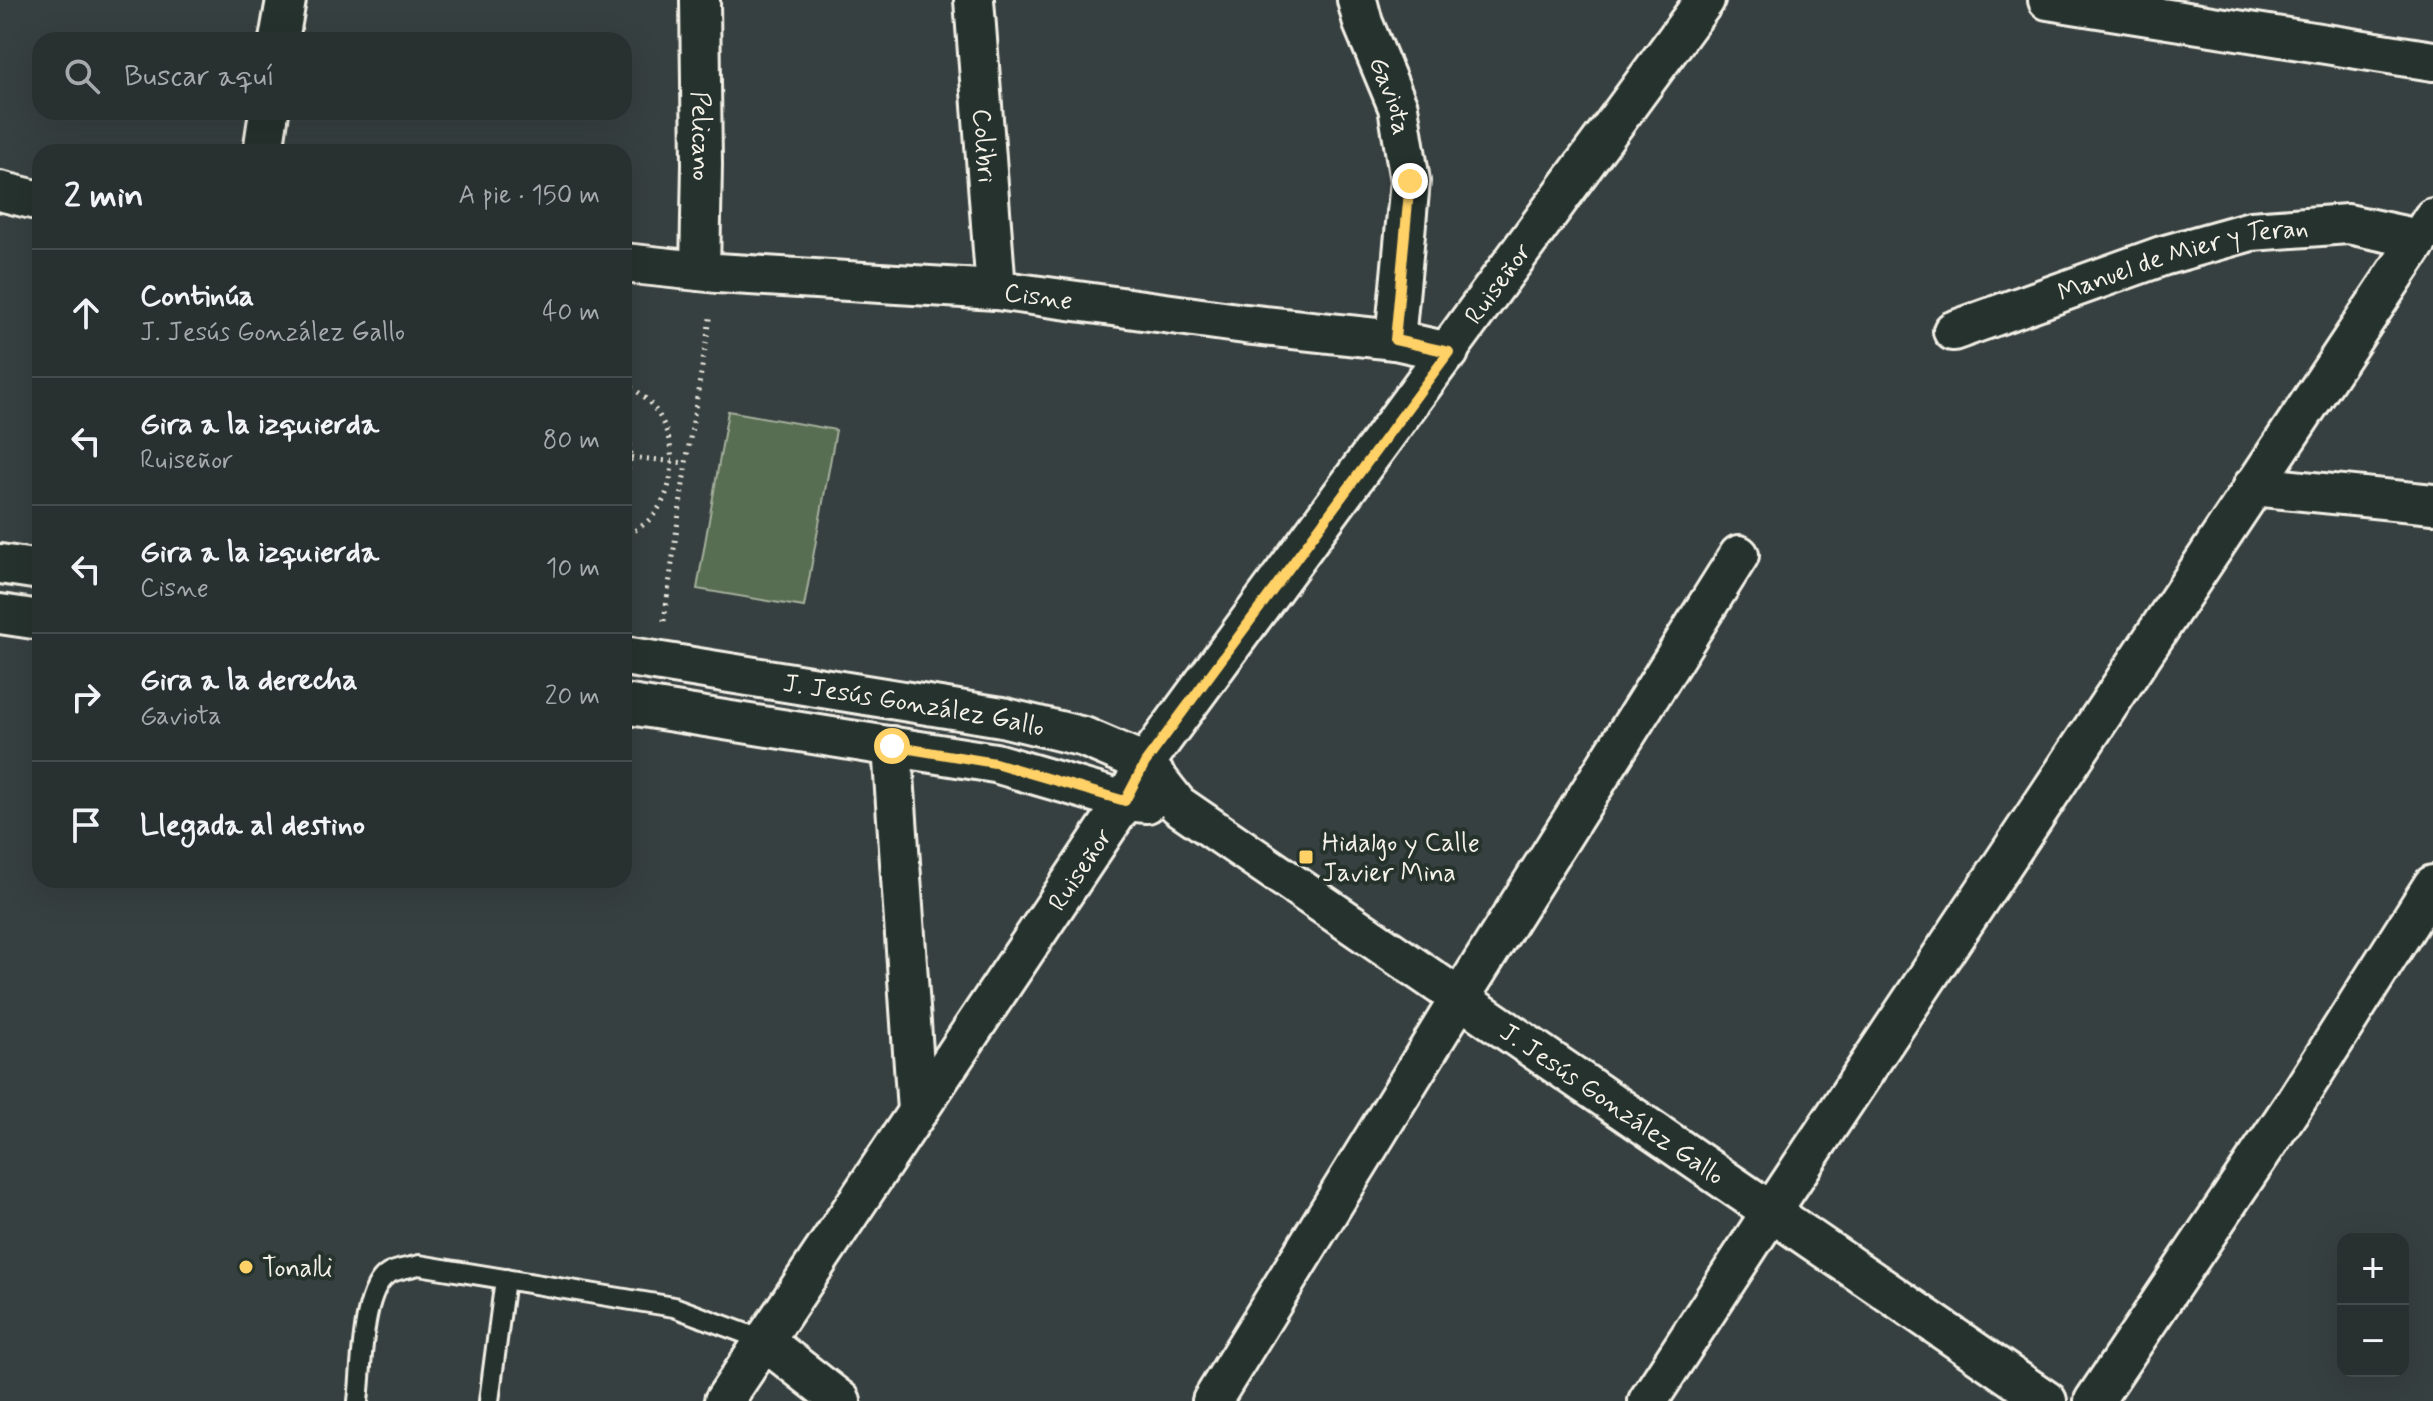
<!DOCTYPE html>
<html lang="es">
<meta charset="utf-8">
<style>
body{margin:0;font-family:Mynerve,sans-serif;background:#353c3c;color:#f1f3f6}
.controls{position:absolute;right:24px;bottom:24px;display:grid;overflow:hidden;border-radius:16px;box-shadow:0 8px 32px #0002}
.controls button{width:72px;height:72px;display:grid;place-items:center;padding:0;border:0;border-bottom:2px solid #454b4c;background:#293030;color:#f1f3f6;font:40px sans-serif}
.stop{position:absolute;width:24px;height:24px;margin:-18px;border:6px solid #ffd166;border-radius:50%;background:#fff}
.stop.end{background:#ffd166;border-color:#fff;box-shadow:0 2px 8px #0008}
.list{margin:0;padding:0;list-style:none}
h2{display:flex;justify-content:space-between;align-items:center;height:104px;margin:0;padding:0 32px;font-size:34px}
h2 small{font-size:26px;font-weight:400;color:#a5a9ab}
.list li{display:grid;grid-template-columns:52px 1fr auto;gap:24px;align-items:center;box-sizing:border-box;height:128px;padding:0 32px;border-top:2px solid #454b4c}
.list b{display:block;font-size:30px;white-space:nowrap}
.list p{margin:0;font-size:26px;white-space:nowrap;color:#a5a9ab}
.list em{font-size:26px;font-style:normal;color:#a5a9ab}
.icon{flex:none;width:44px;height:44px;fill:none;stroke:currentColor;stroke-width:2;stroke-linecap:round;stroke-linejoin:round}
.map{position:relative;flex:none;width:2433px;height:1401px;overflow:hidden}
.search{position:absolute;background:#293030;box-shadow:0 8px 32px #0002;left:32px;top:32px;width:600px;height:88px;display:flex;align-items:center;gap:20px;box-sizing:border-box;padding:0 28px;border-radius:24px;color:#a5a9ab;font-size:30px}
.panel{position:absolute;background:#293030;box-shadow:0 8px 32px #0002;left:32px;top:144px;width:600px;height:744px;border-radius:24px}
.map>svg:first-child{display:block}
.garden{fill:#586e52;stroke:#a6b09d;stroke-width:2}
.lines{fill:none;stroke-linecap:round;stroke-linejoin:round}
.service-casing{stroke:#f4f1e8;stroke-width:24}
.minor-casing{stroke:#f4f1e8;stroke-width:44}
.path{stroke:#f4f1e8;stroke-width:5;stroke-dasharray:2 6;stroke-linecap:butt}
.service{stroke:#26332d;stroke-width:18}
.minor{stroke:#26332d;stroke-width:38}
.route{stroke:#ffd166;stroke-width:10}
.poi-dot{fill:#ffd166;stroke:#26332d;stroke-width:3}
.labels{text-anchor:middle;stroke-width:8;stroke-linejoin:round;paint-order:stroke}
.street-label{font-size:26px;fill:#f4f1e8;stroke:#26332d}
.poi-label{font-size:26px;fill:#f4f1e8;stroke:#26332d;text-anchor:start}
</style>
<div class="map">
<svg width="2433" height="1401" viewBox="0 0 2433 1401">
<rect width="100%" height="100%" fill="#374040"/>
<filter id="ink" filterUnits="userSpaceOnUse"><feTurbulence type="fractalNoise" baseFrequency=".0125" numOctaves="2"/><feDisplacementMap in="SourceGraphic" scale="16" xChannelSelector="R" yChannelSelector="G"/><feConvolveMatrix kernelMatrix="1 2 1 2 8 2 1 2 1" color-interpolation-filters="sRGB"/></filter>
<g filter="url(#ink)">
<!-- garden -->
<polygon class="garden" points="728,411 836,430 804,607 697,589"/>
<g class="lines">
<defs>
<g id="service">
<path d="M358 1401C362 1371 361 1290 388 1274 396 1269 409 1268 419 1265L674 1307 763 1340"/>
<polyline points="489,1401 505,1279"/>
</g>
<g id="minor">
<path id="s1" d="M700 0 702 164 700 271"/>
<path id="s2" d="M974 0 996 290"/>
<path id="s3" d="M1357 0 1363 23 1398 107 1410 181 1395 340"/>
<polyline points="2048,0 2433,61"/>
<polyline points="279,40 286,0"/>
<polyline points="263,152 269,112"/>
<polyline points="0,191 40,201"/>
<path id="s4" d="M624 263 717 273 996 290 1245 324 1395 340 1449 352"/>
<path id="s5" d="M1953 331 2162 256 2251 231 2348 224 2419 239"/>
<polyline points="2253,486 2433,504"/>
<polyline points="0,564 40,570"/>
<polyline points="0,614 40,620"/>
<path id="s6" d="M624 656 1002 717 1084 737 1145 763 1178 805 2047 1401"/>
<polyline points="624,704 995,763 1125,801 1147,803"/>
<polyline points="892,746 917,1110"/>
<polyline points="763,1340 841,1401"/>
<path id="s7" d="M724 1401 1125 801 1145 763 1705 0"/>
<polyline points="1212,1401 1460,998 1739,555"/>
<polyline points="1648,1401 1771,1212 2433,218"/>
<polyline points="2094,1401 2296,1101 2433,885"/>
</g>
</defs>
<!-- service casing -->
<use href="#service" class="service-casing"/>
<!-- minor casing -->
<use href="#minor" class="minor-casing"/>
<!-- path -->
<g class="path">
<path d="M624 384C686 411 689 513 624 535"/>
<path d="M624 429C634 445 632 462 624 479"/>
<polyline points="631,457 686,463 711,313"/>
<polyline points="664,621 686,463"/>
</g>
<!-- service -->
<use href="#service" class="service"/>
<!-- minor -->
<use href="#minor" class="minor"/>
</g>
</g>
<g class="lines" filter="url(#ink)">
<!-- route -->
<polyline class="route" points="892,746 995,763 1125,801 1145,763 1449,352 1395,340 1410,181"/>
</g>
<!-- markers -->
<g class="poi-dot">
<rect x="1298" y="849" width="16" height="16" rx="4"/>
<circle cx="246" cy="1267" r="8"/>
</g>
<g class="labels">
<!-- street labels -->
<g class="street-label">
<text dy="9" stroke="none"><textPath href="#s3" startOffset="102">Gaviota</textPath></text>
<text dy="9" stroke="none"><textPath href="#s1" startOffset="136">Pelicano</textPath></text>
<text dy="9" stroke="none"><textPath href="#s2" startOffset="146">Colibri</textPath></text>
<text dy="9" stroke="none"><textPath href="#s5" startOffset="242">Manuel de Mier y Teran</textPath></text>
<text dy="9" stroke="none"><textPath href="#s7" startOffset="1360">Ruiseñor</textPath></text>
<text dy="9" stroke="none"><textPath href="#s4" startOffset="416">Cisne</textPath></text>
<text dy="9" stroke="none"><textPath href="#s6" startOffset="294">J. Jesús González Gallo</textPath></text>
<text dy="9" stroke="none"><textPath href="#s7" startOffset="640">Ruiseñor</textPath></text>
<text dy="9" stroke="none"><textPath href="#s6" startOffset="1114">J. Jesús González Gallo</textPath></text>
</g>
<!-- poi labels -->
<g class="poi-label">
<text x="1322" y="851">Hidalgo y Calle<tspan x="1322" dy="30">Javier Mina</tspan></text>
<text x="262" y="1276">Tonalli</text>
</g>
</g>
</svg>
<div class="controls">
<button>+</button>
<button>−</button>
</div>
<div class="stop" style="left:892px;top:746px"></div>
<div class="stop end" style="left:1410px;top:181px"></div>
<div class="search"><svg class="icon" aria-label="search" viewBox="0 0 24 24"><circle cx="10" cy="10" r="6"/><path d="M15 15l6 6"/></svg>Buscar aquí</div>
<section class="panel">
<h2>2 min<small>A pie · 150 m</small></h2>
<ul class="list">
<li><svg class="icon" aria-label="ahead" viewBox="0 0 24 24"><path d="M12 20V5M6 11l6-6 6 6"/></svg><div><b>Continúa</b><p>J. Jesús González Gallo</p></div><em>40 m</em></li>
<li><svg class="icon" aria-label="left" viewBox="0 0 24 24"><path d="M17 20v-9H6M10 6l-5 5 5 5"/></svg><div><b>Gira a la izquierda</b><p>Ruiseñor</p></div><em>80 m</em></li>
<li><svg class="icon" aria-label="left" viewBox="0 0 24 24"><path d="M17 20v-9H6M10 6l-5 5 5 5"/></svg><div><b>Gira a la izquierda</b><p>Cisne</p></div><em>10 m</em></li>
<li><svg class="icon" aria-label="right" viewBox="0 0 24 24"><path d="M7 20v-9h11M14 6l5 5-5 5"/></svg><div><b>Gira a la derecha</b><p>Gaviota</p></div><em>20 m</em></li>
<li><svg class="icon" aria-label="arrive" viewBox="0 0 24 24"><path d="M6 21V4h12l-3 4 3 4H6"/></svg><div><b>Llegada al destino</b></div></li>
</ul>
</section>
</div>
